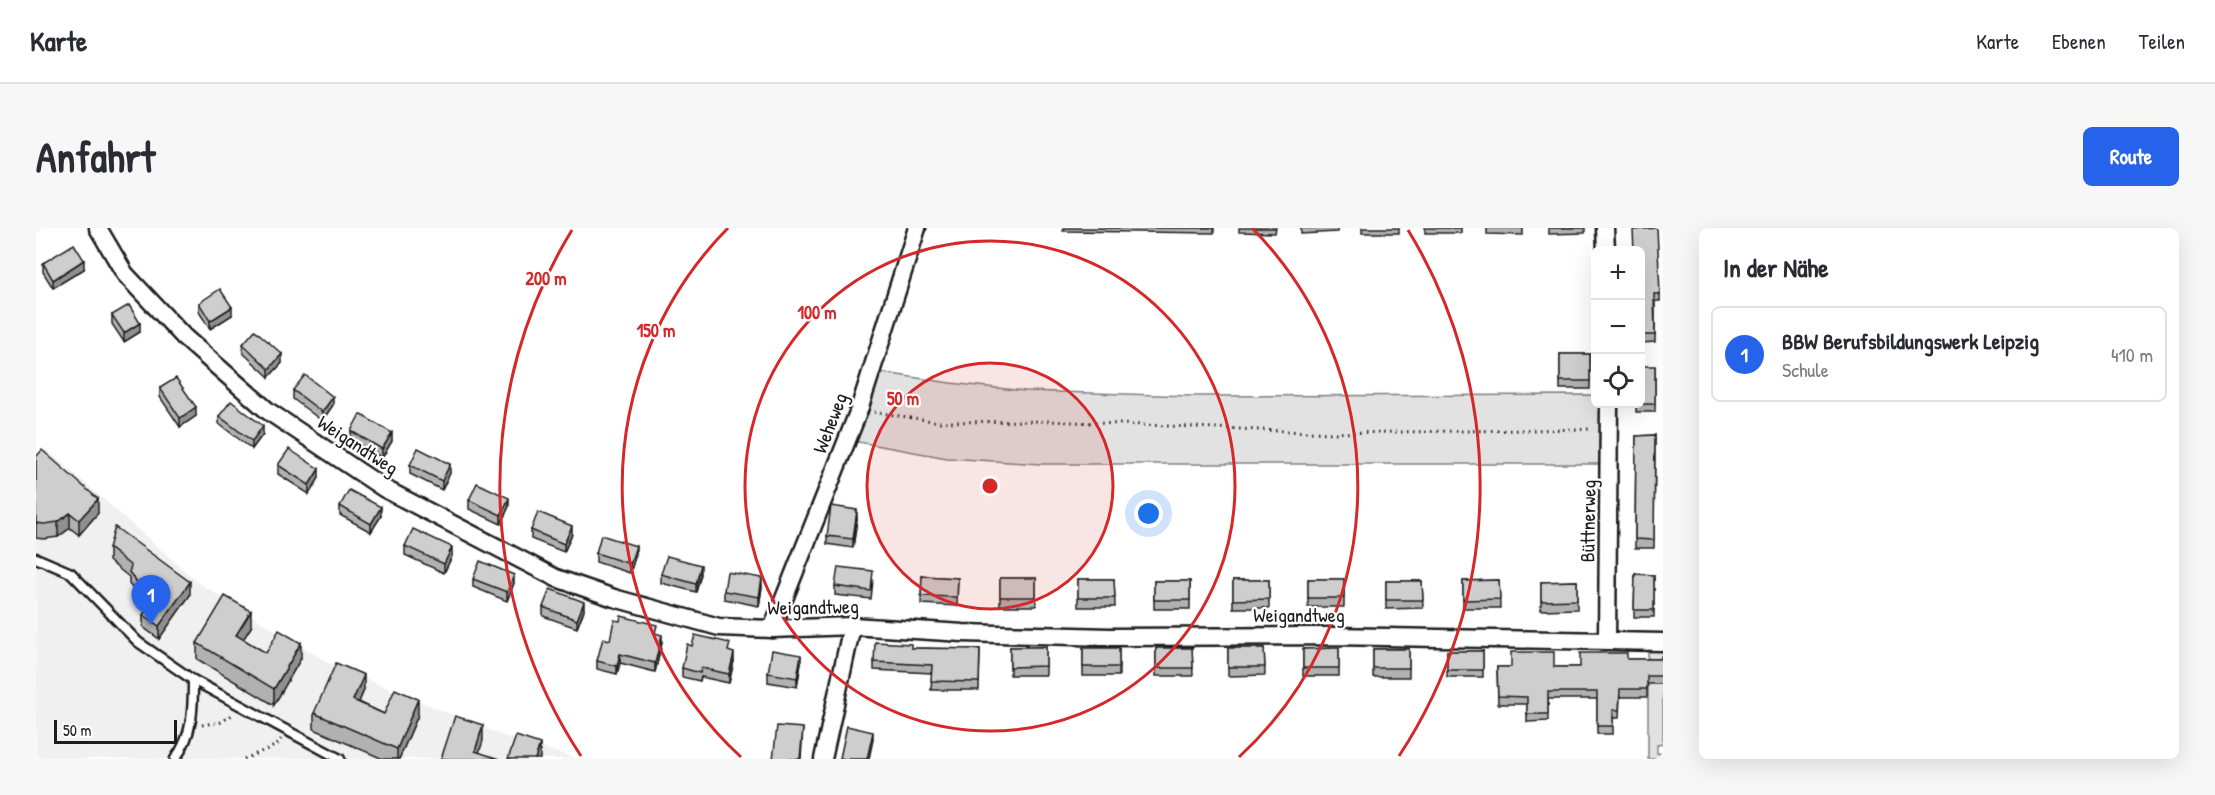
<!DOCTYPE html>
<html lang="de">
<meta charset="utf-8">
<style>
body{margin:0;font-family:"Patrick Hand",sans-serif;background:#f7f7f7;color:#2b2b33}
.controls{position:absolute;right:18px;top:18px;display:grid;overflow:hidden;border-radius:9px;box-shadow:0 6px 24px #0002}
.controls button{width:54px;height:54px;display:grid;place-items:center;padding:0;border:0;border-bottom:2px solid #e1e1e2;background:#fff;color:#2b2b33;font:30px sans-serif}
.scale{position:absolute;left:18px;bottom:15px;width:123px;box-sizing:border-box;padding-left:6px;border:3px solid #1c1c1c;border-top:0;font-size:16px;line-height:21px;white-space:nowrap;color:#1c1c1c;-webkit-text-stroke:4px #fff;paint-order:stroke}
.you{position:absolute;left:1113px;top:286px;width:21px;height:21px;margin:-15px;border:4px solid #fff;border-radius:50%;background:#1a73e8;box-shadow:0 0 0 9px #1a73e833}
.badge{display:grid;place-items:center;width:39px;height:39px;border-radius:50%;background:#2563eb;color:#fff;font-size:20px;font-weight:700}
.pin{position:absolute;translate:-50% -50px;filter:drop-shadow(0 2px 3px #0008)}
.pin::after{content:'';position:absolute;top:32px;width:21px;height:18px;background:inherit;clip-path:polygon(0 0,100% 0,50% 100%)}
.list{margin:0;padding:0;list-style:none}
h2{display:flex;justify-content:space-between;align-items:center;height:78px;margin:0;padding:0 24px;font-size:26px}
h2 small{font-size:20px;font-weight:400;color:#7c7c81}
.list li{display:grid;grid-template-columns:39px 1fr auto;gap:18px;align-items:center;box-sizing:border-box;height:96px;margin:0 12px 12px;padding:0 12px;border:2px solid #e1e1e2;border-radius:9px}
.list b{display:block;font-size:22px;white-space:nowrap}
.list p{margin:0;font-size:20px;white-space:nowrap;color:#7c7c81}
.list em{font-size:20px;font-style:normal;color:#7c7c81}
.icon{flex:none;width:33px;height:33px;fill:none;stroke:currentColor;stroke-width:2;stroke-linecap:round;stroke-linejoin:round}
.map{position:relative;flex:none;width:1627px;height:531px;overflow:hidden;border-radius:9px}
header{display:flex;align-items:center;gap:36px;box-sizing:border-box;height:84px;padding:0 30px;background:#fff;border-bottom:2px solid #e1e1e2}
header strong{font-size:28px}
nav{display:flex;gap:33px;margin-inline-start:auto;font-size:21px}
.intro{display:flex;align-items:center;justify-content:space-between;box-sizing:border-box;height:144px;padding:0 36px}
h1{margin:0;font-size:42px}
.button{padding:15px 27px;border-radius:9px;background:#2563eb;color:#fff;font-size:21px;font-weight:700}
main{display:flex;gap:36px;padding:0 36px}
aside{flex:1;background:#fff;border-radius:9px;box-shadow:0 6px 24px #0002}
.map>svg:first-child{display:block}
.built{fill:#f0f0f0}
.green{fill:#e2e2e2;stroke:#7f7f7f;stroke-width:1.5}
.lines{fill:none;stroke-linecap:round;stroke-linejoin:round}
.lane-casing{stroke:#1c1c1c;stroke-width:13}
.street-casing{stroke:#1c1c1c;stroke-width:21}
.path{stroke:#1c1c1c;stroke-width:3;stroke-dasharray:1.5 4.5;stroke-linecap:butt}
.lane{stroke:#fff;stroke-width:8}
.street{stroke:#fff;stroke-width:16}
.wall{fill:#b1b1b1;stroke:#1c1c1c;stroke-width:1.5}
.shaded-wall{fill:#909090;stroke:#1c1c1c;stroke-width:1.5}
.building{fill:#cecece;stroke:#1c1c1c;stroke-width:1.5}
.ring{fill:none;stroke:#d62828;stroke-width:3}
.labels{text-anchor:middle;stroke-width:4.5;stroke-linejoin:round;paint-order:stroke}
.street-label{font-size:20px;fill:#1c1c1c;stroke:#fff}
.centre{fill:#d62828;stroke:#fff;stroke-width:3}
.ring-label{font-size:18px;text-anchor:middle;font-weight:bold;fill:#d62828;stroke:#fff;stroke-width:4.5;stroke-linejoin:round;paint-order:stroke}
</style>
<header>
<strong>Karte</strong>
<nav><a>Karte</a><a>Ebenen</a><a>Teilen</a></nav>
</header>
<div class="intro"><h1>Anfahrt</h1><a class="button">Route</a></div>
<main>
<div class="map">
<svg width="1627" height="531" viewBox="0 0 1627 531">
<rect width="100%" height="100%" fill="#fff"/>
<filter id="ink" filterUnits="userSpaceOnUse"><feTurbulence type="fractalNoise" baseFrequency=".0167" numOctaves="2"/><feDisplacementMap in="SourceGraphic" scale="12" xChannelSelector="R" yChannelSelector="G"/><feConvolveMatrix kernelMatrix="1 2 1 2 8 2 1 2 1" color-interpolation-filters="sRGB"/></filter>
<g filter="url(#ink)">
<!-- built -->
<polygon class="built" points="10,221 164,356 296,437 470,509 543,531 0,531 0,228"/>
<!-- green -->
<g class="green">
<polygon points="836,143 914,155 989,163 1155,168 1559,167 1560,176 1573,176 1573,236 1005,236 911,230 811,212"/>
<polygon points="1612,422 1627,423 1627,516 1621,517 1621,525 1627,526 1627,531 1612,531"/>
</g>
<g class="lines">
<defs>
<g id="lane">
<polyline points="0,330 35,345 102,414 157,452 304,531"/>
<path d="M139 531C157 507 157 481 157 452"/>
</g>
<g id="street">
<polyline points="62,0 89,46 148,109 232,183 349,261 520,350 578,370 683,399 736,401 816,398 927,405 1074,409 1296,408 1627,414"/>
<polyline points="1569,0 1570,22"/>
<polyline points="736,401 823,182 881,0"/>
<polyline points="1571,412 1573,176"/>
<polyline points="787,531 816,398"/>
</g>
</defs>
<!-- lane casing -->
<use href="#lane" class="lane-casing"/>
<!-- street casing -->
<use href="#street" class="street-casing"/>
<!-- path -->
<g class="path">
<polyline points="838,184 903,194 1013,193 1296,205 1557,201"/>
<polyline points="166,497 185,494 196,487"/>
<polyline points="208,531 241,517 245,511"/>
</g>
<!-- lane -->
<use href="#lane" class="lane"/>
<!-- street -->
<use href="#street" class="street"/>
</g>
<!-- wall -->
<g class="wall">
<polygon points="1027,0 1178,0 1178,5 1027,3"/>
<polygon points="1203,0 1240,0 1239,5 1203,4"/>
<polygon points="1265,0 1301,0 1301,4 1265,6"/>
<rect x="1326" y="0" width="37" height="5"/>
<rect x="1389" y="0" width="36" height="5"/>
<polygon points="1451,0 1487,0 1487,7 1451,6"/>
<polygon points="1513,0 1549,0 1549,5 1513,6"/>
<polygon points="1605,22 1624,66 1624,73 1619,73 1619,114 1605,115 1605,70 1606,70"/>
<polygon points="7,35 48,41 17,60 7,44"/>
<polygon points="163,75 196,87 174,101 163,84"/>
<polygon points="76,87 104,104 88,114 76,96"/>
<polygon points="207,116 246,135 233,149 207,125"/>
<rect x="1524" y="126" width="30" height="35"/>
<polygon points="1619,138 1619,184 1600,184 1600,176"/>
<polygon points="124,160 160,188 144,199 124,169"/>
<polygon points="257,162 297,177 286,193 257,171"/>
<polygon points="183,188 227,206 216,221 183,196"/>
<polygon points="315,203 356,213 346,230 315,211"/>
<polygon points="1619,207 1618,320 1599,320 1600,208"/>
<polygon points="0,229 62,285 43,307 34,300 22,309 8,311 0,310"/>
<polygon points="242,237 283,250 273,266 242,246"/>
<polygon points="374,237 414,245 406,262 374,246"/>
<polygon points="433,272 473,278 465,296 433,281"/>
<polygon points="304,278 345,288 335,304 304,287"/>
<polygon points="821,291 817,320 791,316 791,308"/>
<polygon points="495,302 536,306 528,324 495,311"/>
<polygon points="369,318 416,328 408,345 369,327"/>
<polygon points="73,320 154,367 123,411 107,399 107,387 112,380 93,356 93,349 73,333"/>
<polygon points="560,325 600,326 594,345 560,334"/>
<polygon points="625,346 665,346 660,364 625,355"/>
<polygon points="1599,346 1618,347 1618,389 1598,389"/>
<polygon points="886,348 922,350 921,378 885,376"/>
<rect x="964" y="350" width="36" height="28"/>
<polygon points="437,351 478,355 471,373 437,359"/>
<polygon points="1042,351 1078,351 1079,379 1042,379"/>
<rect x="1272" y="351" width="36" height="28"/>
<polygon points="837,352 835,371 799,367 799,358"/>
<rect x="1197" y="352" width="36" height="28"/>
<polygon points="1463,352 1464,380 1427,380 1427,353"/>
<rect x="1118" y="353" width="36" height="28"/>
<polygon points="1350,353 1386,353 1387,380 1350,381"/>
<polygon points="1541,353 1541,381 1505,382 1505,354"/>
<polygon points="726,359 723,378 688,371 688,363"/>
<polygon points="507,379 548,382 541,400 507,388"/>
<polygon points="215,399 207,411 230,425 265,430 238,477 161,431 161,415"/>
<polygon points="621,406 626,415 619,444 584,435 581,446 561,441 561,433 574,412"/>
<rect x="974" y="419" width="36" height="28"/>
<polygon points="875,420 944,421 943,462 895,462 896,445 838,442 838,434"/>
<rect x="1047" y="420" width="36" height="28"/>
<polygon points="1120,420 1156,420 1157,448 1120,448"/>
<polygon points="1192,420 1228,420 1229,447 1192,448"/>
<polygon points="1303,420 1303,448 1267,448 1267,421"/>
<rect x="1337" y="421" width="36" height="28"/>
<rect x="1411" y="423" width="36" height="26"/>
<polygon points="694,424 698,433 693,455 665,449 664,453 646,449 646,440"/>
<polygon points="1627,428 1627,456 1611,456 1611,469 1584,469 1583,490 1577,490 1577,506 1561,506 1561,471 1512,471 1512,493 1491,494 1491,476 1462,476 1461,439 1544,439 1591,431 1625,431"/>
<polygon points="765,435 761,459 732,454 732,445"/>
<polygon points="328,462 323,474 348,486 382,487 363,531 347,531 278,501 278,485"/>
</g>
<!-- shaded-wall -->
<g class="shaded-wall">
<polygon points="48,32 48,41 17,60 17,52"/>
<polygon points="196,79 196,87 174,101 174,93"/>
<polygon points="104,95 104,104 88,114 88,105"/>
<polygon points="246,126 246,135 233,149 233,141"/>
<polygon points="297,169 297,177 286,193 286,184"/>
<polygon points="160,179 160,188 144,199 144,190"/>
<polygon points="227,198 227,206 216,221 216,213"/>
<polygon points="356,205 356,213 346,230 346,221"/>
<polygon points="414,236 414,245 406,262 406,253"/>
<polygon points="283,241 283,250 273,266 273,257"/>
<polygon points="473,270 473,278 465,296 465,287"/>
<polygon points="62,271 62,285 43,307 43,292"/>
<polygon points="345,279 345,288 335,304 335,296"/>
<polygon points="821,282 821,291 817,320 817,311"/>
<polygon points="34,285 34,300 22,309 22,294"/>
<polygon points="536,298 536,306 528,324 528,316"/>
<polygon points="600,318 600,326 594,345 594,336"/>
<polygon points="416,319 416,328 408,345 408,336"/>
<polygon points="665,337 665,346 660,364 660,356"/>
<polygon points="478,347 478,355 471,373 471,364"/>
<polygon points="726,350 726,359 723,378 723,369"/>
<polygon points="154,354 154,367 123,411 123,398"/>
<polygon points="548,374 548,382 541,400 541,392"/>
<polygon points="215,383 215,399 200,423 200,407"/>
<polygon points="626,407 626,415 619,444 619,435"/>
<polygon points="265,415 265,430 238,477 238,461"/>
<polygon points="698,425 698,433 693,455 693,446"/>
<polygon points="584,426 584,435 581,446 581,438"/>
<polygon points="765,427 765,435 761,459 761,450"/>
<polygon points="328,447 328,462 317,488 317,472"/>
<polygon points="382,471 382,487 363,531 361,531 361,521"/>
<polygon points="447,497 447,513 441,531 439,523"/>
<polygon points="767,500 765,531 764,531"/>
<polygon points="837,504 837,512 833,531 831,531"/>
<polygon points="504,516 504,531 499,531"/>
</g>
<!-- building -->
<g class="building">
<polygon points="1621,0 1624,66 1618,66 1619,107 1605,107 1605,70 1606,70 1605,22 1598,22 1597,2"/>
<polygon points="38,16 48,32 17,52 7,35"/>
<polygon points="184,61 196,79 174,93 163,75"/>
<polygon points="93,77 104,95 88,105 76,87"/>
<polygon points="219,102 246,126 233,141 207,116"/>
<rect x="1524" y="126" width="30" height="27"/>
<polygon points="1605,138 1619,138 1619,176 1600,176 1605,176"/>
<polygon points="269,147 297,169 286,184 257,162"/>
<polygon points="140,150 160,179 144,190 124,160"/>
<polygon points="195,173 227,198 216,213 183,188"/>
<polygon points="324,186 356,205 346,221 315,203"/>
<polygon points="1619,207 1618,312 1599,311 1600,208"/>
<polygon points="382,220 414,236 406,253 374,237"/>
<polygon points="253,221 283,241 273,257 242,237"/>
<polygon points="6,222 62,271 43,292 34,285 22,294 8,296 0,295 0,229"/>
<polygon points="441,255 473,270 465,287 433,272"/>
<polygon points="313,262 345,279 335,296 304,278"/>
<polygon points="795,278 821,282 817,311 791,308"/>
<polygon points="502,284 536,298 528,316 495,302"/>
<polygon points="79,299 154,354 123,398 107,387 116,373 93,344 95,338 73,320"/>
<polygon points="377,301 416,319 408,336 369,318"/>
<polygon points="565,307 600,318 594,336 560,325"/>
<polygon points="631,328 665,337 660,356 625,346"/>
<polygon points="444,333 478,347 471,364 437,351"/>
<polygon points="802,339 837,343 835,363 799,358"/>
<polygon points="691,344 726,350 723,369 688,363"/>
<polygon points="1599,346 1618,347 1618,382 1598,382"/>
<polygon points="886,348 922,350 921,369 885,368"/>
<rect x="964" y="350" width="36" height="19"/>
<polygon points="1042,351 1078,351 1079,370 1042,370"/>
<rect x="1272" y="351" width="36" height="19"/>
<polygon points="1197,352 1233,352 1233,371 1197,372"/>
<polygon points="1463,352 1464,371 1427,372 1427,353"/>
<rect x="1118" y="353" width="36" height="19"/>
<polygon points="1350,353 1386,353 1387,372 1350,372"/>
<polygon points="1541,353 1541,372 1505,373 1505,354"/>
<polygon points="514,361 548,374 541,392 507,379"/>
<polygon points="189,368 215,383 200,407 230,425 243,402 265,415 238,461 161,415"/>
<polygon points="585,388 621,397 619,405 626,407 619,435 584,426 581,438 561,433 567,410 574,412 578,392 584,393"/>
<polygon points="659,407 694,415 692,423 698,425 693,446 665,440 664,445 646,440 651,416 656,418"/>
<polygon points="839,414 875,416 875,420 944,421 943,454 895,453 896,437 838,434"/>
<polygon points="974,419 1010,419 1010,438 974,439"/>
<rect x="1047" y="420" width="36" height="19"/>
<polygon points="1120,420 1156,420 1157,440 1120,440"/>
<polygon points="1192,420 1228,420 1229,439 1192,439"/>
<polygon points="1303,420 1303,440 1267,440 1267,421"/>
<rect x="1337" y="421" width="36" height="19"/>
<polygon points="736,422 765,427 761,450 732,445"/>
<rect x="1411" y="423" width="36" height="19"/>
<polygon points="1475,424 1518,424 1518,439 1544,439 1544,425 1591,425 1591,431 1625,431 1625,428 1627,428 1627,448 1611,448 1611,461 1584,461 1583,482 1577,482 1577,498 1561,498 1561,464 1512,464 1512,486 1491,486 1491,469 1462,468 1461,439 1475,439"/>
<polygon points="300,435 328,447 317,472 348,486 359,461 382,471 361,521 278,485"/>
<polygon points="419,488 447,497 439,523 463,531 405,531"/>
<polygon points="741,498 767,500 764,531 737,531"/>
<polygon points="811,498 837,504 831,531 810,531 804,530"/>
<polygon points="480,508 504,516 499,531 472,531"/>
</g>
</g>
<!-- distance rings -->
<circle cx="954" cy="258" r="123" fill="#d62828" fill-opacity=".12"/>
<g class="ring">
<circle cx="954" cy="258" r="123"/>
<circle cx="954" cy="258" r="245"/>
<path d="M705 529A368 368 0 0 1 692 0M1216 0A368 368 0 0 1 1203 529"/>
<path d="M545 528A490 490 0 0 1 536 2M1372 2A490 490 0 0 1 1363 528"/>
</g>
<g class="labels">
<!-- street labels -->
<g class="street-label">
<text transform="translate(794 195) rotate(-69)" y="7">Weheweg</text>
<text transform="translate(322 217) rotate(33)" y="7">Weigandtweg</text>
<text transform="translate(1552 293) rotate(-89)" y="7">Büttnerweg</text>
<text transform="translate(777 379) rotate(-1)" y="7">Weigandtweg</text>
<text x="1263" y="394">Weigandtweg</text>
</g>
</g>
<circle cx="954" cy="258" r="9" class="centre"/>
<g class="ring-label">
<text x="510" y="57">200 m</text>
<text x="781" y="91">100 m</text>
<text x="620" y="109">150 m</text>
<text x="867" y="177">50 m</text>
</g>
</svg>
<div class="controls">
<button>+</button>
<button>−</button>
<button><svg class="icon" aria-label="locate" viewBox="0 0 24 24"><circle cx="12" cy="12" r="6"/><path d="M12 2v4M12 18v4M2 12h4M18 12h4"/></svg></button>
</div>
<div class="scale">50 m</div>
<div class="you"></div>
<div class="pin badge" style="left:115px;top:397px">1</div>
</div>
<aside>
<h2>In der Nähe<small></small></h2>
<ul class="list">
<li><span class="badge">1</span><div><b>BBW Berufsbildungswerk Leipzig</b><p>Schule</p></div><em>410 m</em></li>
</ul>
</aside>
</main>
